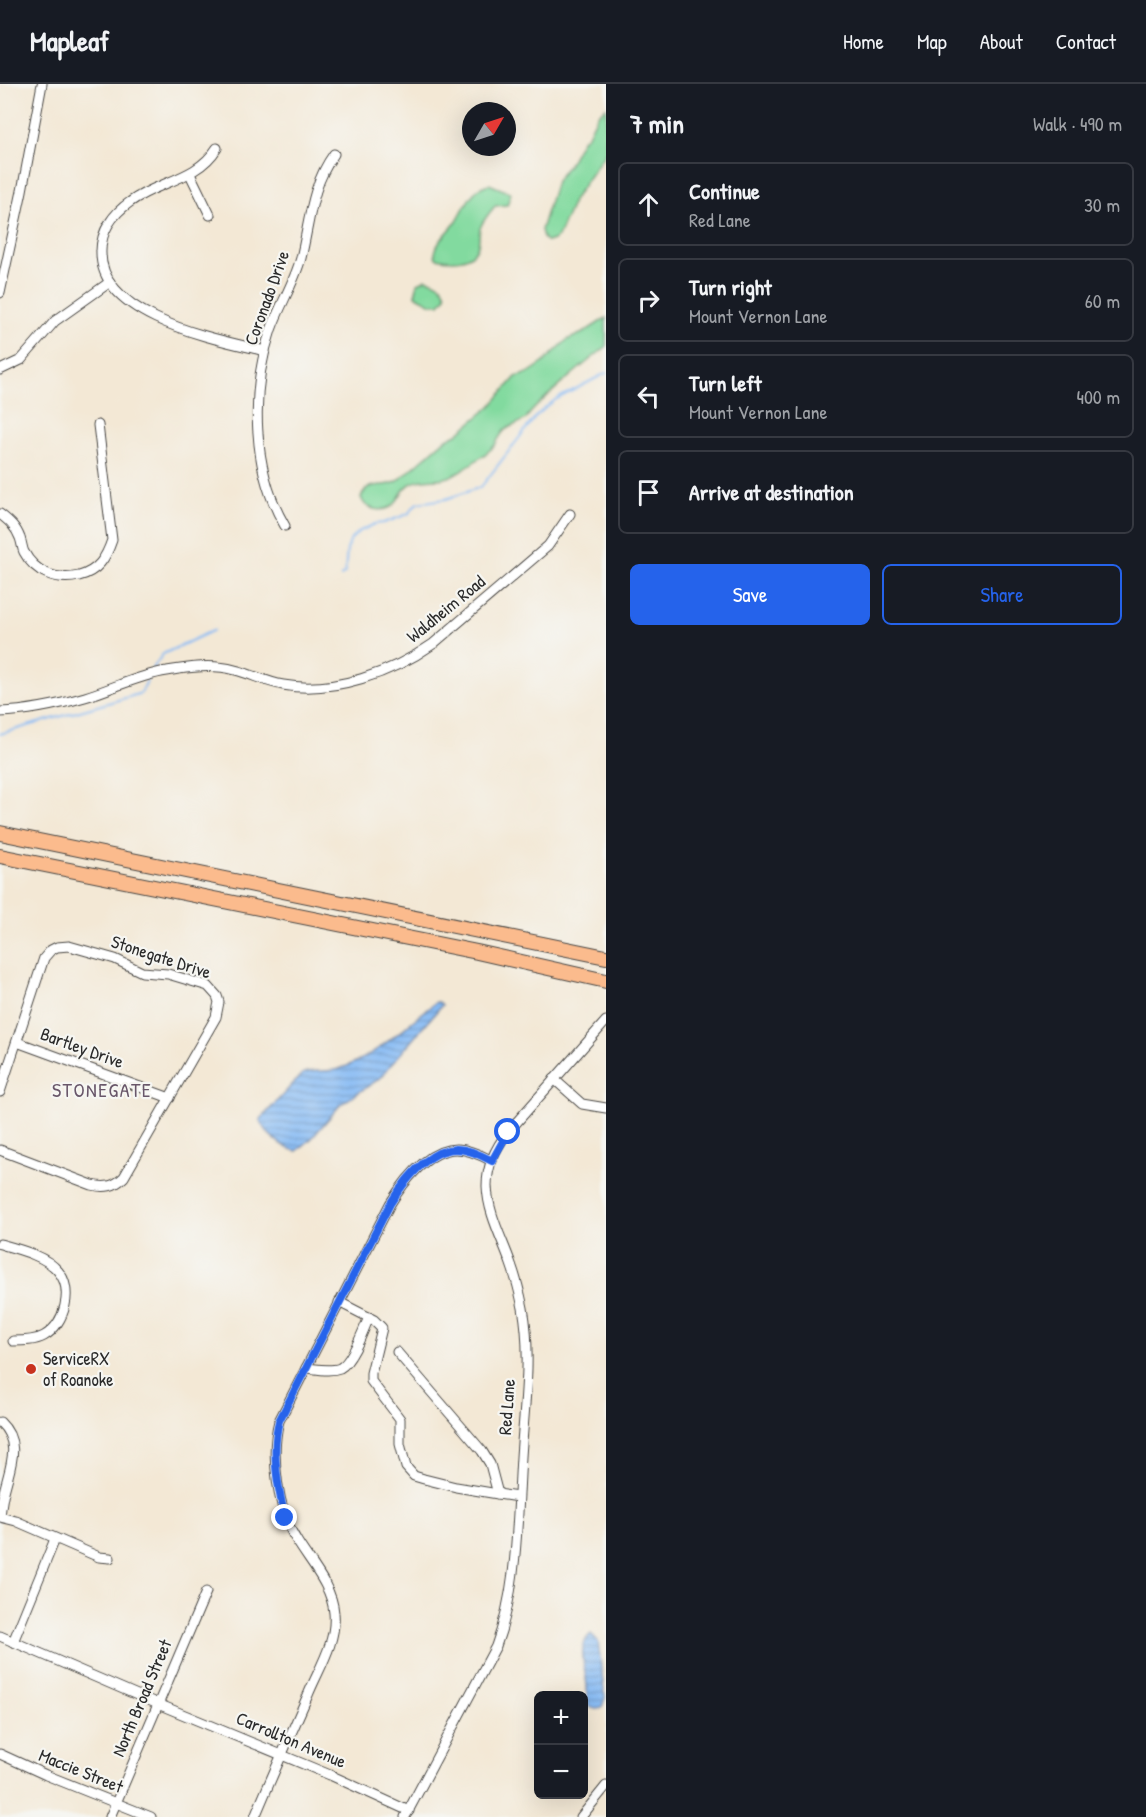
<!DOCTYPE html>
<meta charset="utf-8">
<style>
body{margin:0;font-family:"Patrick Hand",sans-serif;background:#20242c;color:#f1f3f6}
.controls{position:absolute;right:18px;bottom:18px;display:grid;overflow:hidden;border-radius:9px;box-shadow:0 6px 24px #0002}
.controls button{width:54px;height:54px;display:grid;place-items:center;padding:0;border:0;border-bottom:2px solid #363941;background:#171b24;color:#f1f3f6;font:30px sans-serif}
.compass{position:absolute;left:462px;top:18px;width:54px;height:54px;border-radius:50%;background:#171b24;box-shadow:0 6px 24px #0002;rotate:51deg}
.stop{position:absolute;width:18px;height:18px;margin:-14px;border:4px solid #2563eb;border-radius:50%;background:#fff}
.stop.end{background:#2563eb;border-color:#fff;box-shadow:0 2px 6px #0008}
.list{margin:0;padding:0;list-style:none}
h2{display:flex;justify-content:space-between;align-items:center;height:78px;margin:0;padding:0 24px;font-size:26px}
h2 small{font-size:20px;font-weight:400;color:#9ea1a6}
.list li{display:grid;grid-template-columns:39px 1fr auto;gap:18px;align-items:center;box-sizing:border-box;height:84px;margin:0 12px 12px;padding:0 12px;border:2px solid #363941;border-radius:9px}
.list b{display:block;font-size:22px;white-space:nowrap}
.list p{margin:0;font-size:20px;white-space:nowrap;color:#9ea1a6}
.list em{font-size:20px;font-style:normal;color:#9ea1a6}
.actions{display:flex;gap:12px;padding:18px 24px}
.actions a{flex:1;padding:14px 0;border:2px solid #2563eb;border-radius:9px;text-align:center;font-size:21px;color:#2563eb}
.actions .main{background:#2563eb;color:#fff}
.icon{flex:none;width:33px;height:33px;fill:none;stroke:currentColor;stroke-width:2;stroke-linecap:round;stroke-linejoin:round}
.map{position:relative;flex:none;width:606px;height:1733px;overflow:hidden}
header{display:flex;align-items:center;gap:36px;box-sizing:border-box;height:84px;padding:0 30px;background:#171b24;border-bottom:2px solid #363941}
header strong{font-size:28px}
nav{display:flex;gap:33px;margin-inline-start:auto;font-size:21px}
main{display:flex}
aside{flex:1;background:#171b24}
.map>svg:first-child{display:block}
.grass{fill:#82da9f;stroke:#568265;stroke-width:1.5}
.water{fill:url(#water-rules);stroke:#587290;stroke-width:1.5}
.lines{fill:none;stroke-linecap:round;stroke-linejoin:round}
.stream{stroke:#85baf4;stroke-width:2}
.minor-casing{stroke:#494744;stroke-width:11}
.highway-casing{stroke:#494744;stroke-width:16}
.minor{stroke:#fff;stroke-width:9}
.highway{stroke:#fbbb8d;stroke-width:14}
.route{stroke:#2563eb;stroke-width:8}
.poi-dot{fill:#c8321e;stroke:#f6f6f2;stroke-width:2}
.labels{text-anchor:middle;stroke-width:4.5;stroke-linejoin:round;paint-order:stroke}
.street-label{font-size:18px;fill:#2b2b2b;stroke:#f6f6f2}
.poi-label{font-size:18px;fill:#2b2b2b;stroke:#f6f6f2;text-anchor:start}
.neighbourhood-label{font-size:20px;letter-spacing:1.5px;fill:#69576a;stroke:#f6f6f2}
</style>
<header>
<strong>Mapleaf</strong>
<nav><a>Home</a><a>Map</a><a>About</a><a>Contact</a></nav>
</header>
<main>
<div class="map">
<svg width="606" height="1733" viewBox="0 0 606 1733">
<defs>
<pattern id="water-rules" width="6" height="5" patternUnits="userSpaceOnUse" patternTransform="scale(1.5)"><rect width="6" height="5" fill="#85baf4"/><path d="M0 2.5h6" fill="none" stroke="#6d97c6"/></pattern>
</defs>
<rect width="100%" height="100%" fill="#f6f6f2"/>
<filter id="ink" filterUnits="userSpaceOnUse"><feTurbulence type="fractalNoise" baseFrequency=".0167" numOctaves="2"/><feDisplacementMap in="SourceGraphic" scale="12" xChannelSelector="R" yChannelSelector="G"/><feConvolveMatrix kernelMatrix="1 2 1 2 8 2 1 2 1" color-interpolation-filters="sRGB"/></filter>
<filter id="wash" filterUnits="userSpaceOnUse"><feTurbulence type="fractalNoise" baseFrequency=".008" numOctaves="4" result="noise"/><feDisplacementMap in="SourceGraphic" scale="24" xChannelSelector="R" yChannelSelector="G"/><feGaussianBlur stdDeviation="1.35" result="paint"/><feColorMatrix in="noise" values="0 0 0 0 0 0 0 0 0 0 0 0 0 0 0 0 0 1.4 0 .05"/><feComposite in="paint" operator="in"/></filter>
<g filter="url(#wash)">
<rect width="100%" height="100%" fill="#f3e8d5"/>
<!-- grass -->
<g class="grass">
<polygon points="606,23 606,68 574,115 558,153 551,157 546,157 543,154 541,146 556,97 570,78 582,56 588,51 597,32"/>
<path d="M489 100 511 109 507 121 495 122C490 128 484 135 481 142 478 148 480 155 478 161 473 179 450 177 436 174 435 170 434 170 436 165 439 155 450 147 456 138 465 124 471 104 489 100Z"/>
<path d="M426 195C435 197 445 201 446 212L440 220H432L415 211 418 199Z"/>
<path d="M606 234V263C593 273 530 324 526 335 519 340 512 341 505 346 500 351 498 356 495 361 489 369 458 389 449 393 437 397 423 393 412 399 398 407 400 418 391 423 380 429 364 425 361 413L366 405C376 398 387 404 398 397L445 356 457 350 491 322 516 293 528 289 543 279 567 256 583 249Z"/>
</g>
<!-- water -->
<g class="water">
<path d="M436 918H439L442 921 379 995 341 1020 312 1054 297 1067C284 1065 264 1049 260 1036L302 990C314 985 327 989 339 985 376 973 406 941 436 918Z"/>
<path d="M591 1550 598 1557 605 1614 602 1623 596 1625 589 1623C587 1616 587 1612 587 1604 587 1588 575 1563 591 1550Z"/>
</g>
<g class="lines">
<!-- stream -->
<g class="stream">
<polyline points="341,492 345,489 347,466 351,455 360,447 375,440 384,439 408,430 417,419 446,415 481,403 537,331 555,316 606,289"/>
<polyline points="152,585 163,570 214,546"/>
<polyline points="0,650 132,612 141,609 147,597"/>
</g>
</g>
</g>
<g filter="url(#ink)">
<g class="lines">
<defs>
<g id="minor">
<path d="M217 64C197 96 158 97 130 118 113 130 101 147 101 167 99 234 216 255 265 267"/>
<polyline points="190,90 210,131"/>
<polyline points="0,209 22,107 42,0"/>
<polyline points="0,286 21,276 55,237 110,198"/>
<path d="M0 430C9 437 16 443 20 454 22 459 22 464 24 468 35 489 57 497 79 492 98 487 106 474 112 456L98 341"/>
<path d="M285 442C252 386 250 307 271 246 280 221 294 199 301 174 310 137 311 102 334 70"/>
<path d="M0 628C29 627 57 621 85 613 112 605 139 591 167 587 190 583 213 580 235 586 251 590 266 598 283 601 333 610 392 589 433 560L548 462 570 430"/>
<polyline points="17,958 170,1014"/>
<polyline points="554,995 582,1020 606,1024"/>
<path d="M0 1008 44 874 51 866 57 863 69 862 115 875 142 888 168 890 208 902 217 912 219 918 216 933 124 1093C114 1103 105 1104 92 1101L0 1066"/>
<path d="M0 1160C18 1165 46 1172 58 1187 74 1205 65 1240 44 1252 35 1257 23 1257 13 1257"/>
<polyline points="339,1218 374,1236 382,1244 371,1289 371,1297 400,1335 400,1360 406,1383 414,1392 424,1395 456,1403 498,1410"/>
<polyline points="397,1268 482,1367 490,1380 498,1410 518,1413"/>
<path d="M306 1284C317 1285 330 1288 340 1284 352 1278 364 1245 369 1233"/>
<path d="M0 1338C21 1358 11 1380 5 1404 2 1414 1 1423 0 1433L16 1437 99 1473 110 1474"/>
<polyline points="0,1552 158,1620 330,1691 409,1727"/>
<polyline points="13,1558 55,1455"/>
<polyline points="0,1670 46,1691 151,1733"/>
<polyline points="110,1733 206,1508"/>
<path d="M255 1733C272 1692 290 1652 308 1611 318 1586 337 1558 334 1529 332 1502 311 1480 297 1457 278 1428 270 1371 279 1337L390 1120C403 1099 428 1065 456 1065 468 1065 481 1071 492 1077"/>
<path d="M405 1733 496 1562C518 1503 517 1435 521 1373 524 1324 532 1272 523 1224 520 1209 516 1194 511 1180 502 1154 488 1130 487 1102 487 1082 496 1063 508 1048L606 937"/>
<polyline points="581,1733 606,1702"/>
</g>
<g id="highway">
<polyline points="0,749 606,873"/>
<polyline points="0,772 477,868 606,897"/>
</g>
</defs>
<!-- minor casing -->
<use href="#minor" class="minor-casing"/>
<!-- highway casing -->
<use href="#highway" class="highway-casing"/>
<!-- minor -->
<use href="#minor" class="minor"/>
<!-- highway -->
<use href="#highway" class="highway"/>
</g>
</g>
<g class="lines" filter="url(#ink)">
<!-- route -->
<path class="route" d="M285 1434C278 1404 271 1368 279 1337L390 1120C403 1099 428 1065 456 1065 468 1065 481 1071 492 1077L508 1048"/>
</g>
<!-- markers -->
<circle class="poi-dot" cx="31" cy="1285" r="6"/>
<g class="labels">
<!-- street labels -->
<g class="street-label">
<text transform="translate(267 214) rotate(-70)" y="6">Coronado Drive</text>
<text transform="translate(446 525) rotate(-39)" y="6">Waldheim Road</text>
<text transform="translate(161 873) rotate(18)" y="6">Stonegate Drive</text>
<text transform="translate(82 964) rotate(20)" y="6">Bartley Drive</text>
<text transform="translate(507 1323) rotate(-86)" y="6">Red Lane</text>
<text transform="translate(142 1614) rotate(-67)" y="6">North Broad Street</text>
<text transform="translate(291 1656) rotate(23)" y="6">Carrollton Avenue</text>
<text transform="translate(81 1687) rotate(22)" y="6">Maccie Street</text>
</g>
<!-- poi labels -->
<g class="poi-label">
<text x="43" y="1281">ServiceRX<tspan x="43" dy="21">of Roanoke</tspan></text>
</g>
<!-- neighbourhood labels -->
<g class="neighbourhood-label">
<text x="102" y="1013">STONEGATE</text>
</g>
</g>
</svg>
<div class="controls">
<button>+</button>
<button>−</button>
</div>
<svg class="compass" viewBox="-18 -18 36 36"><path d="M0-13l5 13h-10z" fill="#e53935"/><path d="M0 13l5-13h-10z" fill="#9ea1a6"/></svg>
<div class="stop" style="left:508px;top:1048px"></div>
<div class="stop end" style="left:285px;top:1434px"></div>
</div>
<aside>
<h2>7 min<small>Walk · 490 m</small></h2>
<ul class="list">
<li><svg class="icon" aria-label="ahead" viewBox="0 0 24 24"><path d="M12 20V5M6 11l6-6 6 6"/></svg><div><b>Continue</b><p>Red Lane</p></div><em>30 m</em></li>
<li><svg class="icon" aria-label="right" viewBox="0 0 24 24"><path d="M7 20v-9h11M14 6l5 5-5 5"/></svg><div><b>Turn right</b><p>Mount Vernon Lane</p></div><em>60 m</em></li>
<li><svg class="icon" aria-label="left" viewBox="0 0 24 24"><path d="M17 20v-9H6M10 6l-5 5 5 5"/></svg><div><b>Turn left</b><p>Mount Vernon Lane</p></div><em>400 m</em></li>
<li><svg class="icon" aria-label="arrive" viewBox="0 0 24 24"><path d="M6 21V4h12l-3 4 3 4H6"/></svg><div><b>Arrive at destination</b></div></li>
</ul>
<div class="actions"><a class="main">Save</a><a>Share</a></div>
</aside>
</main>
